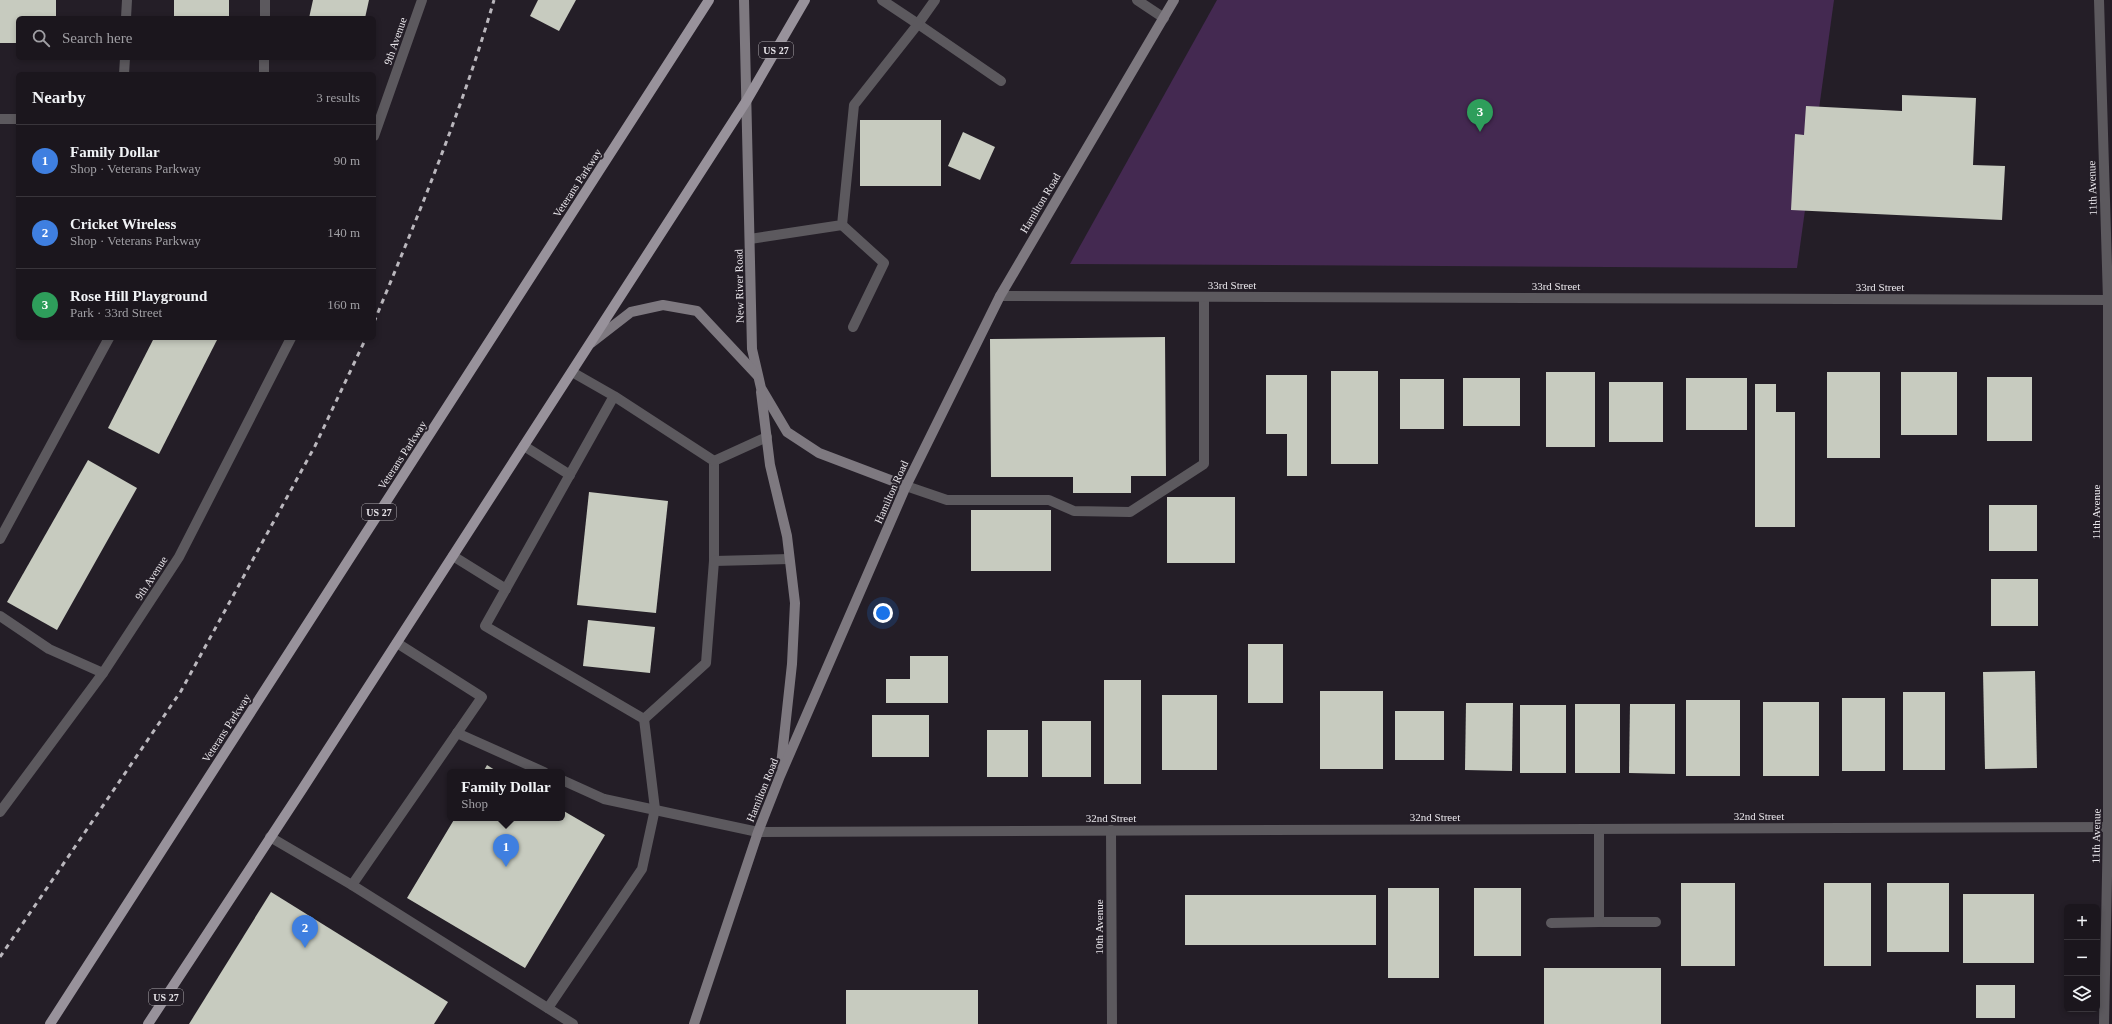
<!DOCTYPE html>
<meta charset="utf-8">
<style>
body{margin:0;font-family:"Times New Roman",serif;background:#28232a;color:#f1f3f6}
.controls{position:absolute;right:12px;bottom:12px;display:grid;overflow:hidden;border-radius:6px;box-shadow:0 2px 6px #0003}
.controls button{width:36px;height:36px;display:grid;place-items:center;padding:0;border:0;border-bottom:1px solid #39353b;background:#1b161d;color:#f1f3f6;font:20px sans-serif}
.you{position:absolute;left:883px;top:613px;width:14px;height:14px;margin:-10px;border:3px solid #fff;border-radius:50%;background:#1a73e8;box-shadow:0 0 0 6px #1a73e833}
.badge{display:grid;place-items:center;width:26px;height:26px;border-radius:50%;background:#8c9099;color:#fff;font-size:13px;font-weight:700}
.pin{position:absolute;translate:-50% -33px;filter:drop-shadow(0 1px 2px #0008)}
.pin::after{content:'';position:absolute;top:21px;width:14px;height:12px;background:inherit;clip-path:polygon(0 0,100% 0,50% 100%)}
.popup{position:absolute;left:447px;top:769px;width:118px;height:52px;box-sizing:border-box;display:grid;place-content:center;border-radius:6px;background:#1b161d;filter:drop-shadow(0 1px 3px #0005);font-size:13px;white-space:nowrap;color:#a09fa4}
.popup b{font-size:15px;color:#f1f3f6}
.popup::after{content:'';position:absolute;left:50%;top:100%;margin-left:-8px;border:8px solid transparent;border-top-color:#1b161d}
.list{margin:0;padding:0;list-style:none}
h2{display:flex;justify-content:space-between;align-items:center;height:52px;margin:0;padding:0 16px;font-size:17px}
h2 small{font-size:13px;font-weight:400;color:#a09fa4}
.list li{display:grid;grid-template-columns:26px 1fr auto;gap:12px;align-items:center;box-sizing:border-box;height:72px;padding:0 16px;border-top:1px solid #39353b}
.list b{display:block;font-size:15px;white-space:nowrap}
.list p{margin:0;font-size:13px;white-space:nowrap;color:#a09fa4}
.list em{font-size:13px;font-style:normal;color:#a09fa4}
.icon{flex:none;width:22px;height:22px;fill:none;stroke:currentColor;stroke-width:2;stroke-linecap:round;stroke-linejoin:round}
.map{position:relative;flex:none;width:2112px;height:1024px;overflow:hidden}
.search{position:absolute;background:#1b161d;box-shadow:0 2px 6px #0003;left:16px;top:16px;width:360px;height:44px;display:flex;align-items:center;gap:10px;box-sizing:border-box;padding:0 14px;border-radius:6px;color:#a09fa4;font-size:15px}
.panel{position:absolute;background:#1b161d;box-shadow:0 2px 6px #0003;left:16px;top:72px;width:360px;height:268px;border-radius:6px}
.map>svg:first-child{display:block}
.green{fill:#442951}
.building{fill:#c7cbbf}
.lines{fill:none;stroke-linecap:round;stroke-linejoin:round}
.lane{stroke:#5c595e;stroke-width:10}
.street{stroke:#5c595e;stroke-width:10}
.secondary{stroke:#7e7980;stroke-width:10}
.primary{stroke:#98929b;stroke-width:10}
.rail{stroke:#bab7bd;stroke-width:3;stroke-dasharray:5 5;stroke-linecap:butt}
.labels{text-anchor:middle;stroke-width:4;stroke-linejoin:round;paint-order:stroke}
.shield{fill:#241e27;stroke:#aeaab0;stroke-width:1}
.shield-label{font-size:10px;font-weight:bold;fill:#e9e6eb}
.street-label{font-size:11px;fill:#e9e6eb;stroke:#241e27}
</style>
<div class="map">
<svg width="2112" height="1024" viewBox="0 0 2112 1024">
<rect width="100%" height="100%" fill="#241e27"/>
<!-- green -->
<polygon class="green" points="1217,0 1834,0 1797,268 1070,264"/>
<!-- building -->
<g class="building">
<polygon points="0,0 56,0 56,18 18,18 18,43 0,43"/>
<rect x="174" y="0" width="55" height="18"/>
<polygon points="313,0 369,0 365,18 309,18"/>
<polygon points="538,0 576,0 559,31 530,16"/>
<polygon points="1902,95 1976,98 1973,165 2005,166 2002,220 1791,210 1795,134 1804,135 1806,106 1902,111"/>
<rect x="860" y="120" width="81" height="66"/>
<polygon points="963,132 995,147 980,180 948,166"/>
<polygon points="1165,337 1166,476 1131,476 1131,493 1073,493 1073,477 991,477 990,339"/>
<polygon points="154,338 218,338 159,454 108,428"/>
<rect x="1331" y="371" width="47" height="93"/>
<rect x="1546" y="372" width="49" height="75"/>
<rect x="1827" y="372" width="53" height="86"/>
<rect x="1901" y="372" width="56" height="63"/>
<polygon points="1266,375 1307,375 1307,476 1287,476 1287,434 1266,434"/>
<rect x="1987" y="377" width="45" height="64"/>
<rect x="1463" y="378" width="57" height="48"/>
<rect x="1686" y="378" width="61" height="52"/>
<rect x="1400" y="379" width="44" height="50"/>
<rect x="1609" y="382" width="54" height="60"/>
<polygon points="1755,384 1776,384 1776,412 1795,412 1795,527 1755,527"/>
<polygon points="88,460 137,488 57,630 7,602"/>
<polygon points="589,492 668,501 656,613 577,605"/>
<rect x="1167" y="497" width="68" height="66"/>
<rect x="1989" y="505" width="48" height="46"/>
<rect x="971" y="510" width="80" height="61"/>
<rect x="1991" y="579" width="47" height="47"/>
<polygon points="588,620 655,627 650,673 583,666"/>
<rect x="1248" y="644" width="35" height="59"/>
<polygon points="910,656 948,656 948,703 886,703 886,679 910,679"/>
<polygon points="2035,671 2037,768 1985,769 1983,672"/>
<rect x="1104" y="680" width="37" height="104"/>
<rect x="1320" y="691" width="63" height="78"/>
<rect x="1903" y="692" width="42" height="78"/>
<rect x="1162" y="695" width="55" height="75"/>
<rect x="1842" y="698" width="43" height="73"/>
<rect x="1686" y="700" width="54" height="76"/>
<rect x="1763" y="702" width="56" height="74"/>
<polygon points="1466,703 1513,703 1512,771 1465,770"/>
<rect x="1575" y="704" width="45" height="69"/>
<polygon points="1630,704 1675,704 1675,774 1629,773"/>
<rect x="1520" y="705" width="46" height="68"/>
<rect x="1395" y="711" width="49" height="49"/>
<rect x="872" y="715" width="57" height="42"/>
<rect x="1042" y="721" width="49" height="56"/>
<rect x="987" y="730" width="41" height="47"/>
<polygon points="487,765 498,772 483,772"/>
<polygon points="562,810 605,835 525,968 407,898 455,818 562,818"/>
<rect x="1681" y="883" width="54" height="83"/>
<rect x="1824" y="883" width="47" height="83"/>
<rect x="1887" y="883" width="62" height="69"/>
<rect x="1388" y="888" width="51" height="90"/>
<rect x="1474" y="888" width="47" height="68"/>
<polygon points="271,892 448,1002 434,1024 189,1024"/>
<rect x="1963" y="894" width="71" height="69"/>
<rect x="1185" y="895" width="191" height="50"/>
<rect x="1544" y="968" width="117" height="56"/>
<rect x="1976" y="985" width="39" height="33"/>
<rect x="846" y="990" width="132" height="34"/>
</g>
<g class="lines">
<!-- lane -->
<g class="lane">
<polyline points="935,0 918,24 1001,81"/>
<polyline points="1137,0 1164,18"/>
<polyline points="265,18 265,0"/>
<polyline points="264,74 264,58"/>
<polyline points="842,225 884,263 853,327"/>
<polyline points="750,239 842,225 854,105 918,24 882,0"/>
<polyline points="572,372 614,396 714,461 714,561 706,663 644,719 485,626 614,396"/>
<polyline points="524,446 570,475"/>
<polyline points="714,461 767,437"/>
<polyline points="906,486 947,500 1049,500 1074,511 1130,512 1204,464 1204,297"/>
<polyline points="453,556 506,589"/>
<polyline points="714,561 789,559"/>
<polyline points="457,733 544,772"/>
<polyline points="562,780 604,799 758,832"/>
<polyline points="1599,829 1599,922 1656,922"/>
<polyline points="270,837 352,885 482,697 397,643"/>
<polyline points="352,885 573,1024"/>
<polyline points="1551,923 1599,922"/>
<polyline points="548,1008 642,869 655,809 644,719"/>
</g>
<!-- street -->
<g class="street">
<polyline points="2099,0 2108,300 2108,827 2104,1024"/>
<polyline points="126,18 127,0"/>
<polyline points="124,74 125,58"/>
<polyline points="0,119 18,119"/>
<polyline points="374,136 422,0"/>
<polyline points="1000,296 2112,300"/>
<polyline points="0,539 109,338"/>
<polyline points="0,616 49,649 103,673"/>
<polyline points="0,812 103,673 179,557 291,338"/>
<polyline points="1111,830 1112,1024"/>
<polyline points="758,832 2112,827"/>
</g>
<!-- secondary -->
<g class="secondary">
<polyline points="744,0 752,349 761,388 787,432 819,453 906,486"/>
<polyline points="591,343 631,312 663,305 697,311 757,375"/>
<polyline points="761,392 770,465 787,536 795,603 792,664 781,765"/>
<polyline points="694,1024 758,832 780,776 906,486 1000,296 1174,0"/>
</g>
<!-- primary -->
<g class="primary">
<polyline points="50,1024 709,0"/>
<polyline points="148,1024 303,788 747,100 805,0"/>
</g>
<!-- rail -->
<g class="rail">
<path d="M374 322C418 216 462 110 494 0"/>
<polyline points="0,957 181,691 315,446 366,338"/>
</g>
</g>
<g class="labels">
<!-- shield labels -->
<g class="shield">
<rect x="759" y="42" width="34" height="16" rx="3"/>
<rect x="362" y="504" width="34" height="16" rx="3"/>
<rect x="149" y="989" width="34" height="16" rx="3"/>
</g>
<g class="shield-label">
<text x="776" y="54">US 27</text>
<text x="379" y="516">US 27</text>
<text x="166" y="1001">US 27</text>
</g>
<!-- street labels -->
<g class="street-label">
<text transform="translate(395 41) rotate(-71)" y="4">9th Avenue</text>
<text transform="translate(577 183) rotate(-57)" y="4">Veterans Parkway</text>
<text transform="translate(2092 188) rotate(-92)" y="4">11th Avenue</text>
<text transform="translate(1040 203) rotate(-59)" y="4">Hamilton Road</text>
<text x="1232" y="289">33rd Street</text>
<text transform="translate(739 286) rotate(-91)" y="4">New River Road</text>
<text x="1556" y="290">33rd Street</text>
<text x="1880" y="291">33rd Street</text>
<text transform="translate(402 455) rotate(-57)" y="4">Veterans Parkway</text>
<text transform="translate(891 492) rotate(-66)" y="4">Hamilton Road</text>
<text transform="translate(2096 512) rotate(-90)" y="4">11th Avenue</text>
<text transform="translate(151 578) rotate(-57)" y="4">9th Avenue</text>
<text transform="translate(226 728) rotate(-57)" y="4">Veterans Parkway</text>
<text transform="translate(762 790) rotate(-68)" y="4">Hamilton Road</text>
<text x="1759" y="820">32nd Street</text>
<text x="1435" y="821">32nd Street</text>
<text x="1111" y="822">32nd Street</text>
<text transform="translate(2096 836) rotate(-89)" y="4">11th Avenue</text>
<text transform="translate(1099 927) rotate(-90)" y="4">10th Avenue</text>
</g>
</g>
</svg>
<div class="controls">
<button>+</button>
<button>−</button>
<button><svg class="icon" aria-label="layers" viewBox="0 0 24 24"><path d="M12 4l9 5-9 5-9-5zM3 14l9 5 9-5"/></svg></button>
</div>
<div class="you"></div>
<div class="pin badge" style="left:506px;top:867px;background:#3f7fe0">1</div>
<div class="popup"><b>Family Dollar</b>Shop</div>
<div class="pin badge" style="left:305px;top:948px;background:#3f7fe0">2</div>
<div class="pin badge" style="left:1480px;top:132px;background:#2e9e5b">3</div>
<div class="search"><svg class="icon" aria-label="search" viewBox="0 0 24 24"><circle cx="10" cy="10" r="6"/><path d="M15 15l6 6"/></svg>Search here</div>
<section class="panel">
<h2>Nearby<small>3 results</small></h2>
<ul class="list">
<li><span class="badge" style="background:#3f7fe0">1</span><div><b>Family Dollar</b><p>Shop · Veterans Parkway</p></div><em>90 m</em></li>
<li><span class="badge" style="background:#3f7fe0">2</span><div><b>Cricket Wireless</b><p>Shop · Veterans Parkway</p></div><em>140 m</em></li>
<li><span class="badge" style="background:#2e9e5b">3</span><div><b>Rose Hill Playground</b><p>Park · 33rd Street</p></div><em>160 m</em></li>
</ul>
</section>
</div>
